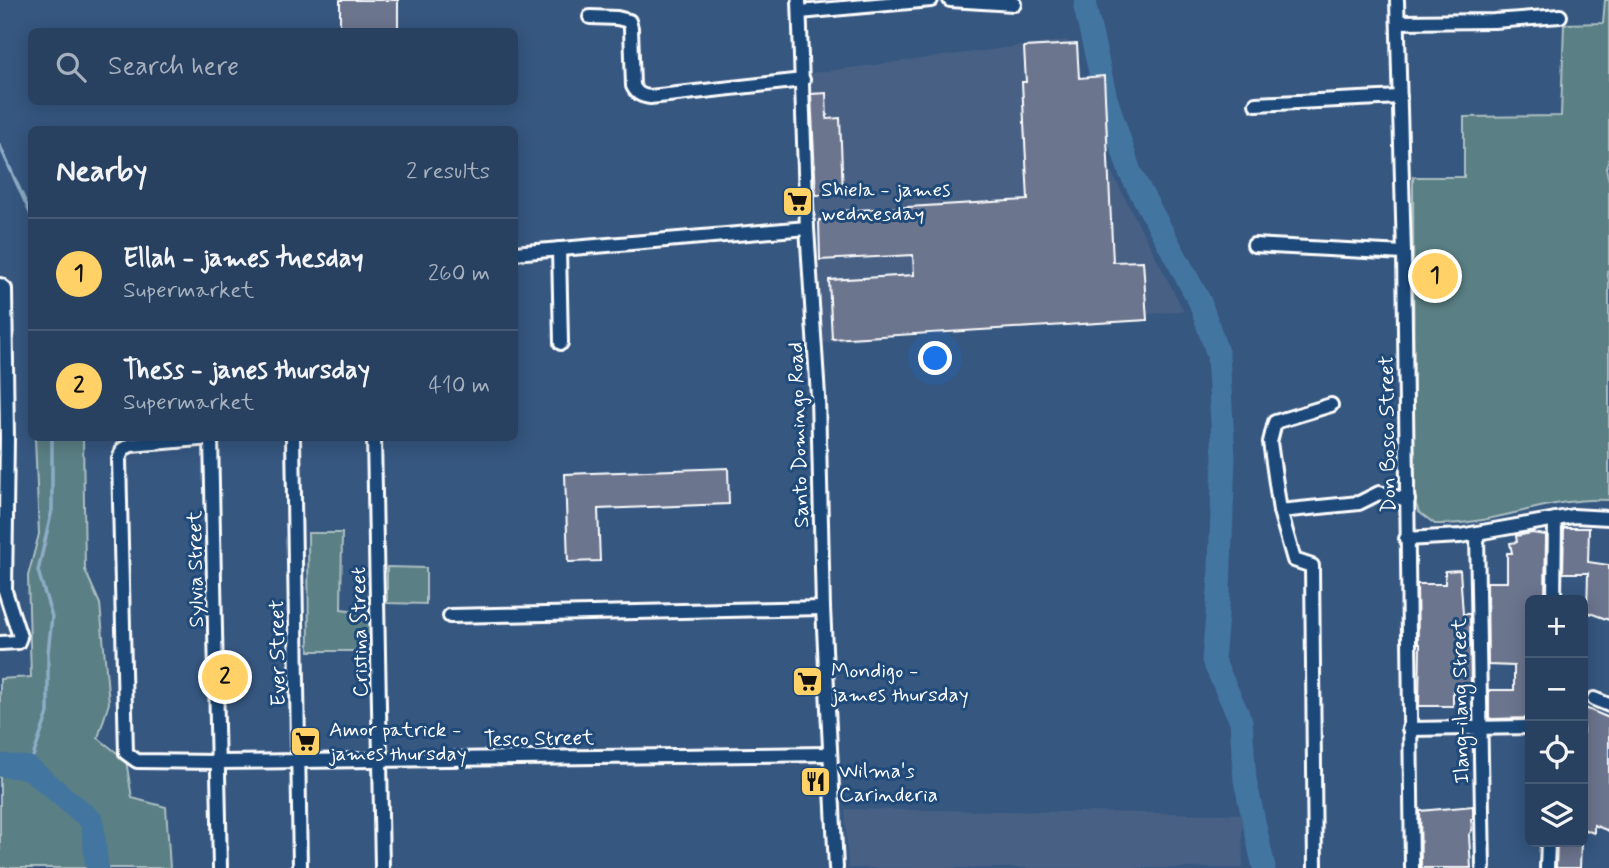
<!DOCTYPE html>
<meta charset="utf-8">
<style>
body{margin:0;font-family:Mynerve,sans-serif;background:#344c69;color:#f1f3f6}
.controls{position:absolute;right:21px;bottom:21px;display:grid;overflow:hidden;border-radius:10px;box-shadow:0 4px 18px #0003}
.controls button{width:63px;height:63px;display:grid;place-items:center;padding:0;border:0;border-bottom:2px solid #445a75;background:#284160;color:#f1f3f6;font:35px sans-serif}
.you{position:absolute;left:936px;top:359px;width:24px;height:24px;margin:-18px;border:5px solid #fff;border-radius:50%;background:#1a73e8;box-shadow:0 0 0 10px #1a73e833}
.badge{display:grid;place-items:center;width:46px;height:46px;border-radius:50%;background:#ffd166;color:#111;font-size:23px;font-weight:700}
.pin{position:absolute;translate:-50% -50%;border:4px solid #fff;box-shadow:0 2px 7px #0006}
.list{margin:0;padding:0;list-style:none}
h2{display:flex;justify-content:space-between;align-items:center;height:91px;margin:0;padding:0 28px;font-size:30px}
h2 small{font-size:23px;font-weight:400;color:#a5afbd}
.list li{display:grid;grid-template-columns:46px 1fr auto;gap:21px;align-items:center;box-sizing:border-box;height:112px;padding:0 28px;border-top:2px solid #445a75}
.list b{display:block;font-size:26px;white-space:nowrap}
.list p{margin:0;font-size:23px;white-space:nowrap;color:#a5afbd}
.list em{font-size:23px;font-style:normal;color:#a5afbd}
.icon{flex:none;width:38px;height:38px;fill:none;stroke:currentColor;stroke-width:2;stroke-linecap:round;stroke-linejoin:round}
.map{position:relative;flex:none;width:1609px;height:868px;overflow:hidden}
.search{position:absolute;background:#284160;box-shadow:0 4px 18px #0003;left:28px;top:28px;width:490px;height:77px;display:flex;align-items:center;gap:18px;box-sizing:border-box;padding:0 24px;border-radius:10px;color:#a5afbd;font-size:26px}
.panel{position:absolute;background:#284160;box-shadow:0 4px 18px #0003;left:28px;top:126px;width:490px;height:315px;border-radius:10px}
.map>svg:first-child{display:block}
.built{fill:#466084}
.green{fill:#5a7f84;stroke:#acbfc2;stroke-width:2}
.lines{fill:none;stroke-linecap:round;stroke-linejoin:round}
.stream{stroke:#8eacc6;stroke-width:3.5}
.river{stroke:#4375a0;stroke-width:23}
.building{fill:#6c748e;stroke:#fff;stroke-width:2}
.minor-casing{stroke:#fff;stroke-width:18}
.minor{stroke:#1f4a7a;stroke-width:12}
.labels{text-anchor:middle;stroke-width:6;stroke-linejoin:round;paint-order:stroke}
.poi-label{font-size:21px;fill:#fff;stroke:#1f4a7a;text-anchor:start}
.street-label{font-size:21px;fill:#fff;stroke:#1f4a7a}
</style>
<div class="map">
<svg width="1609" height="868" viewBox="0 0 1609 868">
<rect width="100%" height="100%" fill="#365780"/>
<filter id="ink" filterUnits="userSpaceOnUse"><feTurbulence type="fractalNoise" baseFrequency=".0143" numOctaves="2"/><feDisplacementMap in="SourceGraphic" scale="14" xChannelSelector="R" yChannelSelector="G"/><feConvolveMatrix kernelMatrix="1 2 1 2 8 2 1 2 1" color-interpolation-filters="sRGB"/></filter>
<g filter="url(#ink)">
<!-- built -->
<g class="built">
<polygon points="1067,40 1081,90 1104,158 1184,311 822,343 811,73"/>
<polygon points="845,809 1242,814 1243,868 848,868"/>
</g>
<!-- green -->
<g class="green">
<path d="M1605 0H1609V160L1606 168 1609 181V270L1607 271 1609 281V500C1550 496 1493 526 1435 524L1419 512 1414 499 1413 177H1464V117L1561 116 1564 24 1603 23Z"/>
<polygon points="35,438 83,438 85,570 100,604 109,703 98,738 126,760 132,798 166,807 170,868 0,868 0,679 31,677 28,576 39,534"/>
<polygon points="308,533 342,533 341,609 372,613 372,651 309,651"/>
<polygon points="387,567 426,568 426,604 387,603"/>
</g>
<g class="lines">
<!-- stream -->
<g class="stream">
<polyline points="0,146 32,217"/>
<polyline points="29,768 48,713 48,652 52,617 38,571 52,510 52,438"/>
</g>
<!-- river -->
<g class="river">
<polyline points="1086,0 1085,7 1106,98 1130,172 1200,302 1218,355 1224,457 1219,592 1213,660 1241,721 1245,780 1264,868"/>
<polyline points="0,765 29,768 92,821 97,868"/>
</g>
</g>
<!-- building -->
<g class="building">
<rect x="340" y="0" width="58" height="32"/>
<polygon points="1077,44 1079,78 1104,76 1113,262 1143,261 1147,320 832,339 829,280 914,275 913,255 820,260 819,220 842,219 841,211 1028,200 1022,82 1026,82 1024,47"/>
<polygon points="826,93 827,119 840,118 843,194 816,195 811,94"/>
<polygon points="728,468 729,504 598,509 600,561 568,562 565,474"/>
<polygon points="1564,528 1589,528 1588,562 1609,565 1609,620 1587,612 1588,573 1563,573"/>
<polygon points="1532,533 1546,535 1545,596 1539,597 1539,600 1530,600 1530,718 1492,719 1489,718 1489,690 1514,690 1514,666 1488,665 1487,582 1507,582 1507,553 1512,553 1510,543 1517,542 1516,536"/>
<polygon points="1460,570 1463,614 1470,614 1471,691 1453,691 1453,706 1419,706 1420,644 1418,644 1417,584 1445,584 1445,571"/>
<polygon points="1583,707 1609,718 1609,831 1594,825 1594,833 1583,829"/>
<polygon points="1473,806 1473,819 1471,819 1472,830 1469,835 1471,868 1421,868 1420,811"/>
<polygon points="1557,842 1581,842 1580,868 1556,868"/>
</g>
<g class="lines">
<defs>
<g id="minor">
<polyline points="799,0 807,228 818,396 823,608 836,868"/>
<polyline points="950,0 1014,4"/>
<polyline points="1397,0 1404,253 1412,868"/>
<polyline points="800,12 931,0"/>
<path d="M590 17 617 18 629 21 631 28 633 86C637 94 642 96 650 97L803 80"/>
<polyline points="1398,22 1494,21 1560,16"/>
<polyline points="1256,104 1400,97"/>
<polyline points="1254,245 1404,253"/>
<polyline points="559,249 561,343"/>
<polyline points="514,253 807,228"/>
<polyline points="0,285 5,289 7,438 5,591 20,637 18,642 0,643"/>
<polyline points="211,438 131,445 123,449 119,459 126,753 137,761 219,762 830,754"/>
<polyline points="211,438 220,868"/>
<polyline points="293,438 300,868"/>
<polyline points="374,438 382,868"/>
<polyline points="1280,511 1359,503 1379,493 1408,500"/>
<polyline points="1477,534 1483,868"/>
<polyline points="1406,539 1460,536 1573,516 1609,518"/>
<polyline points="1554,600 1555,519"/>
<polyline points="450,616 823,608"/>
<polyline points="1594,699 1609,705"/>
<polyline points="1409,729 1530,727"/>
<polyline points="1315,868 1312,566 1294,560 1280,511 1270,442 1275,422 1331,405"/>
<polyline points="1547,868 1548,842"/>
</g>
</defs>
<!-- minor casing -->
<use href="#minor" class="minor-casing"/>
<!-- minor -->
<use href="#minor" class="minor"/>
</g>
</g>
<!-- icons -->
<defs>
<symbol id="supermarket-square" viewBox="-11 -11 22 22"><rect x="-9" y="-9" width="18" height="18" rx="4" fill="#ffd166" stroke="#1f4a7a"/><path d="M-6-5.5h2.5l.6 2H6L4.5 2H-2.5L-4.4-4H-6ZM-1.5 3.2a1.3 1.3 0 1 0 .1 0ZM3 3.2a1.3 1.3 0 1 0 .1 0Z" fill="#111"/></symbol>
<symbol id="restaurant-square" viewBox="-11 -11 22 22"><rect x="-9" y="-9" width="18" height="18" rx="4" fill="#ffd166" stroke="#1f4a7a"/><path d="M-5-6h1v4h1v-4h1v4h1v-4h1v5L-1.5 .5V6h-2V.5L-5-1ZM5-6V6H3V1.5H1.5Q1.5-4 5-6Z" fill="#111"/></symbol>
</defs>
<g fill-rule="evenodd">
<use href="#supermarket-square" x="780" y="184" width="35" height="35"/>
<use href="#supermarket-square" x="790" y="664" width="35" height="35"/>
<use href="#supermarket-square" x="288" y="724" width="35" height="35"/>
<use href="#restaurant-square" x="798" y="764" width="35" height="35"/>
</g>
<g class="labels">
<!-- poi labels -->
<g class="poi-label">
<text x="821" y="196">Shiela - james<tspan x="821" dy="24">wednesday</tspan></text>
<text x="831" y="677">Mondigo -<tspan x="831" dy="24">james thursday</tspan></text>
<text x="329" y="736">Amor patrick -<tspan x="329" dy="24">james thursday</tspan></text>
<text x="839" y="777">Wilma's<tspan x="839" dy="24">Carinderia</tspan></text>
</g>
<!-- street labels -->
<g class="street-label">
<text transform="translate(1387 434) rotate(-91)" y="7">Don Bosco Street</text>
<text transform="translate(798 435) rotate(-92)" y="7">Santo Domingo Road</text>
<text transform="translate(195 569) rotate(-91)" y="7">Sylvia Street</text>
<text transform="translate(359 632) rotate(-91)" y="7">Cristina Street</text>
<text transform="translate(277 653) rotate(-91)" y="7">Ever Street</text>
<text transform="translate(1460 701) rotate(-91)" y="7">Ilang-ilang Street</text>
<text transform="translate(539 738) rotate(-1)" y="7">Tesco Street</text>
</g>
</g>
</svg>
<div class="controls">
<button>+</button>
<button>−</button>
<button><svg class="icon" aria-label="locate" viewBox="0 0 24 24"><circle cx="12" cy="12" r="6"/><path d="M12 2v4M12 18v4M2 12h4M18 12h4"/></svg></button>
<button><svg class="icon" aria-label="layers" viewBox="0 0 24 24"><path d="M12 4l9 5-9 5-9-5zM3 14l9 5 9-5"/></svg></button>
</div>
<div class="you"></div>
<div class="pin badge" style="left:1435px;top:276px">1</div>
<div class="pin badge" style="left:225px;top:677px">2</div>
<div class="search"><svg class="icon" aria-label="search" viewBox="0 0 24 24"><circle cx="10" cy="10" r="6"/><path d="M15 15l6 6"/></svg>Search here</div>
<section class="panel">
<h2>Nearby<small>2 results</small></h2>
<ul class="list">
<li><span class="badge">1</span><div><b>Ellah - james tuesday</b><p>Supermarket</p></div><em>260 m</em></li>
<li><span class="badge">2</span><div><b>Thess - janes thursday</b><p>Supermarket</p></div><em>410 m</em></li>
</ul>
</section>
</div>
